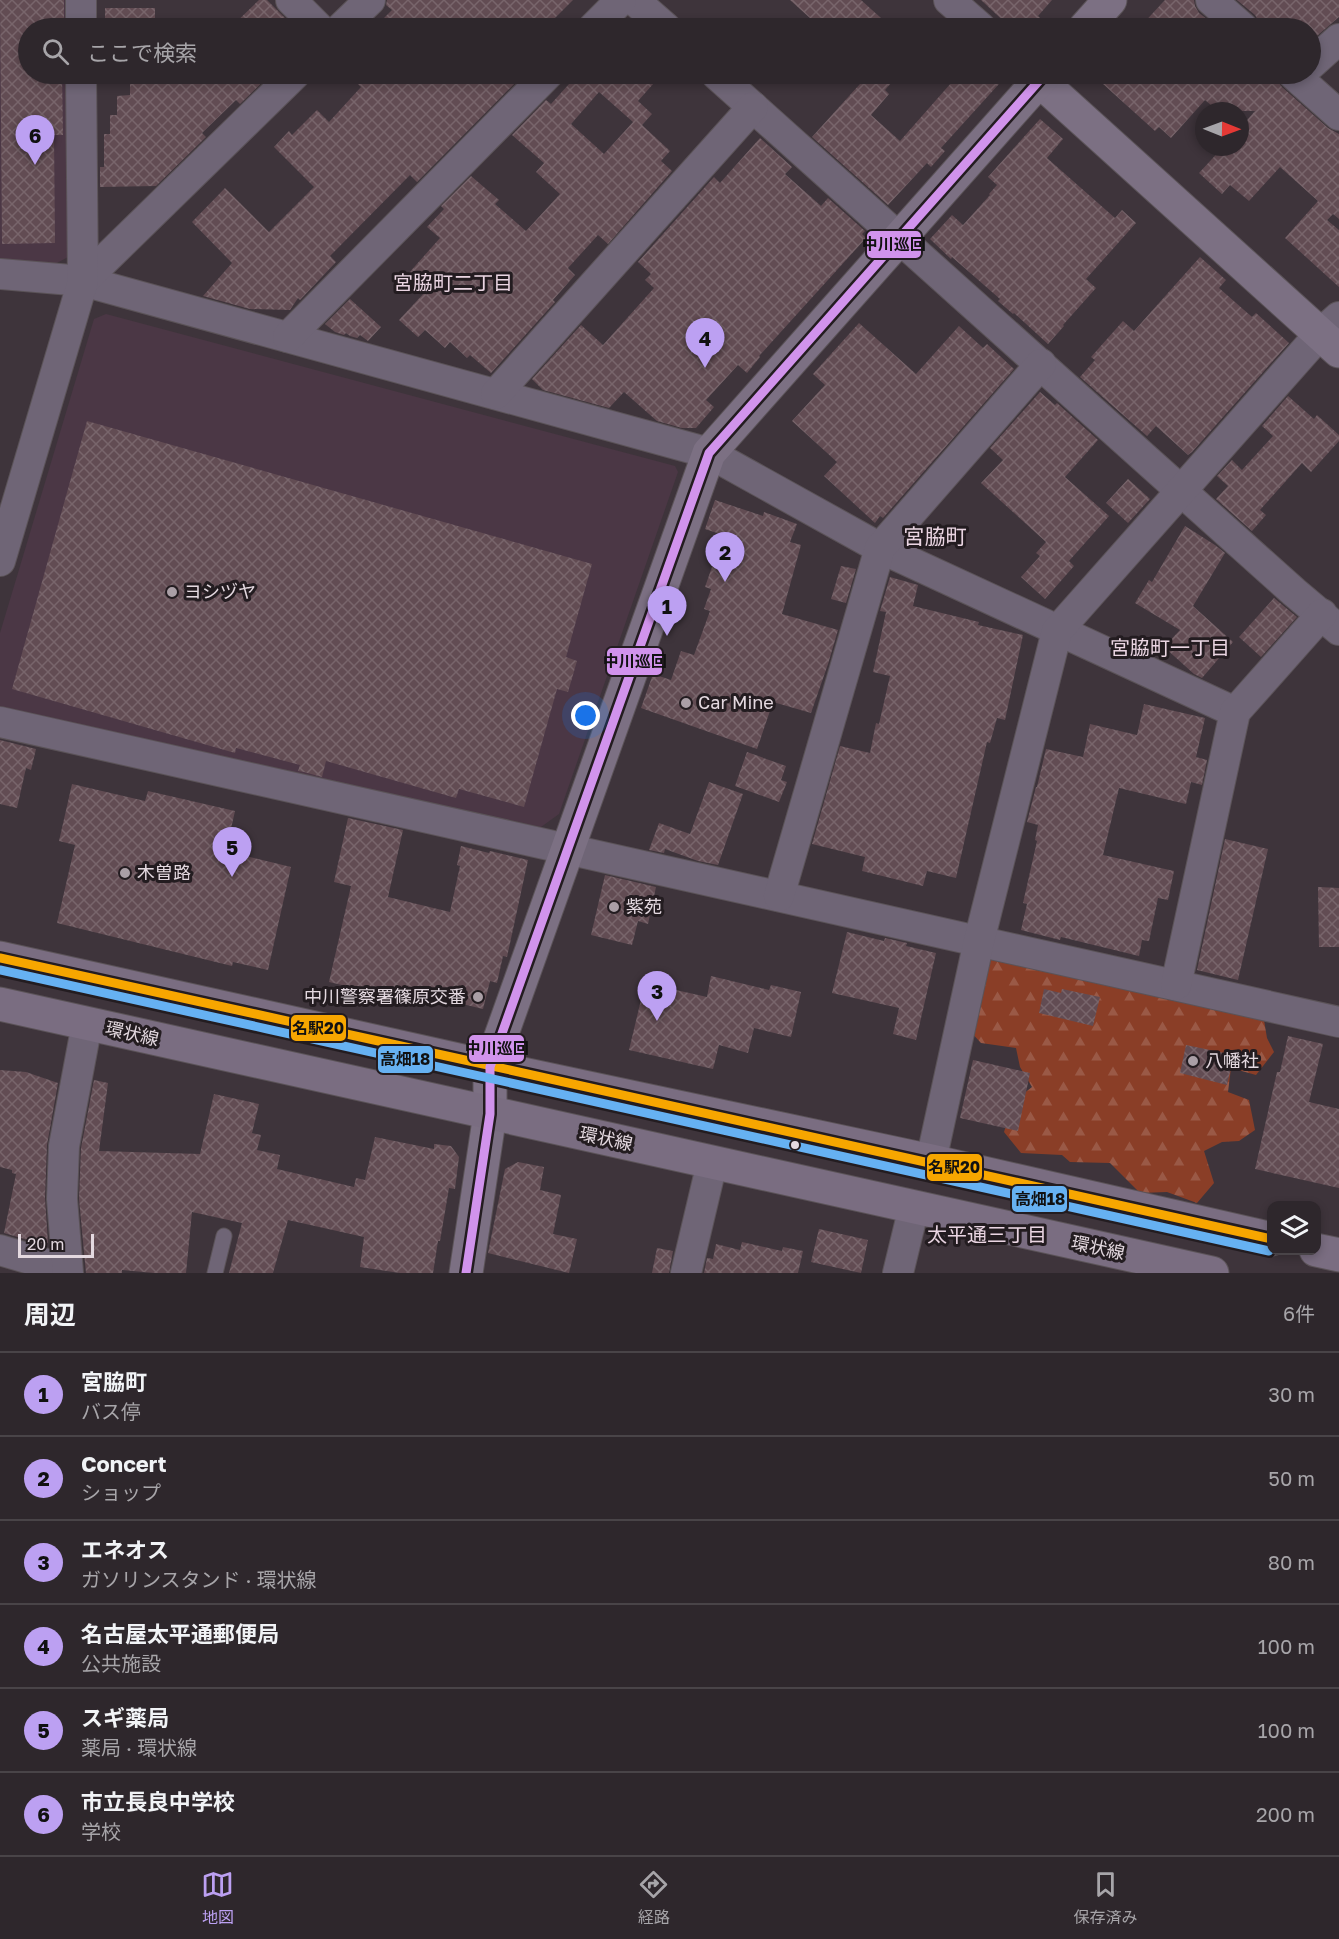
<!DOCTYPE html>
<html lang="ja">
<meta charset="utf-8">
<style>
body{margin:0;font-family:"Golos Text","Noto Sans JP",sans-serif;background:#3a3338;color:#f1f3f6}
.controls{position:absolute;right:18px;bottom:18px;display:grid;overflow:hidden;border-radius:12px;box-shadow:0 3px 9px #0003}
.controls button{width:54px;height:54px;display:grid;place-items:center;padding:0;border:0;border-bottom:2px solid #494448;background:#2e272c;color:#f1f3f6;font:30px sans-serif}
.compass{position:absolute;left:1195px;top:102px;width:54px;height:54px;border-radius:50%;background:#2e272c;box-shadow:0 3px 9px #0003;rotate:91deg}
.scale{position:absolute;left:18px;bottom:15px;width:76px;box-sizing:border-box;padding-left:6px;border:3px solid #e4d9e0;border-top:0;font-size:16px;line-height:21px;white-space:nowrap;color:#e4d9e0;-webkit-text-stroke:4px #231c20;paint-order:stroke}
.you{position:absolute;left:586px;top:716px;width:21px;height:21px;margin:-15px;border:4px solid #fff;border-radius:50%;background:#1a73e8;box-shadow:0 0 0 9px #1a73e833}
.badge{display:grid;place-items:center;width:39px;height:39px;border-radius:50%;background:#bca0f2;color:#111;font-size:20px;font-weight:700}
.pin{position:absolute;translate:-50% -50px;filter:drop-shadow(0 2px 3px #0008)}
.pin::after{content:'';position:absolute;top:32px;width:21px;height:18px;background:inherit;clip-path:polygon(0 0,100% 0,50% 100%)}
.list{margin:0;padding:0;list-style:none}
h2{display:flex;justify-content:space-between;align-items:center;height:78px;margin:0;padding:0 24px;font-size:26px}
h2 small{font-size:20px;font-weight:400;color:#a7a5a9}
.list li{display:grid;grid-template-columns:39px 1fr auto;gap:18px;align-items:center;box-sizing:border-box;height:84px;padding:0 24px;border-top:2px solid #494448}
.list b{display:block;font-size:22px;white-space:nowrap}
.list p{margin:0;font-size:20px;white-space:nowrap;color:#a7a5a9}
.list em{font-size:20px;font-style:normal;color:#a7a5a9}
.icon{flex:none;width:33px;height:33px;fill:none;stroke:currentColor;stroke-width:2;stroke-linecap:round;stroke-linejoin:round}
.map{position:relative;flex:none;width:1339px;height:1273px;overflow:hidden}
.search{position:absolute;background:#2e272c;box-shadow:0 3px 9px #0003;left:18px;right:18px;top:18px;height:66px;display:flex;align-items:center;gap:15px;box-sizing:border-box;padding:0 21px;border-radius:33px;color:#a7a5a9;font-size:22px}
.sheet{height:582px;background:#2e272c}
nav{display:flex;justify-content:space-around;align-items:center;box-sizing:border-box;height:84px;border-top:2px solid #494448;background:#2e272c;font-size:16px;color:#a7a5a9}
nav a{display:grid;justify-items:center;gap:3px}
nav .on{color:#bca0f2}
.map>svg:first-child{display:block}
.built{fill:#4b3745}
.forest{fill:url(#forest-firs)}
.building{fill:url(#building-cross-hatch);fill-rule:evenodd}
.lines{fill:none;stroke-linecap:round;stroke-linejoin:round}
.lane-casing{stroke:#5b5358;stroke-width:17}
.street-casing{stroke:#5b5358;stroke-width:32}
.secondary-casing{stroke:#5b5358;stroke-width:35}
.primary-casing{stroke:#5b5358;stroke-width:35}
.lane{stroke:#6f6576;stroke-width:15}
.street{stroke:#6f6576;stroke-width:30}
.secondary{stroke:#7c7083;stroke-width:33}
.primary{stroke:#7a6d81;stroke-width:33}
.bus-1-casing{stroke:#231c20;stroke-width:14}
.bus-2-casing{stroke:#231c20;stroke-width:14}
.bus-3-casing{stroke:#231c20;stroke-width:14}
.bus-1{stroke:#f7a600;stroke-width:9}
.bus-2{stroke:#d193ec;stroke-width:9}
.bus-3{stroke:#66b1f2;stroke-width:9}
.poi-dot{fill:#aa9fa6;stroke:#231c20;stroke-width:2}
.bus-dot{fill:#e4d9e0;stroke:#231c20;stroke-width:2}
.labels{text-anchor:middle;stroke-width:6;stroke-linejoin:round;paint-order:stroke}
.poi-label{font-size:18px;fill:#e4d9e0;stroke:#231c20;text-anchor:start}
.street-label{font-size:18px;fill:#e4d9e0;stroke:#231c20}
.neighbourhood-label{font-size:20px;fill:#ead5e2;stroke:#231c20}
.quarter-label{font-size:21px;fill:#ead5e2;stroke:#231c20}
.line-badge{stroke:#231c20;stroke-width:2}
.pale-badge-label{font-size:16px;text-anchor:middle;font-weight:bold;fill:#111}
</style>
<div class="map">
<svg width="1339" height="1273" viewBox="0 0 1339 1273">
<defs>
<pattern id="forest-firs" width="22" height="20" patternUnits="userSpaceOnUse" patternTransform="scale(1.5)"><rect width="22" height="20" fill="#8a3e27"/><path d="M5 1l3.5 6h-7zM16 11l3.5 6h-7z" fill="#9a5946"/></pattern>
<pattern id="building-cross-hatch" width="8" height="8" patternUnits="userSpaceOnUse" patternTransform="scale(1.5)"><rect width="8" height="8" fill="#624c53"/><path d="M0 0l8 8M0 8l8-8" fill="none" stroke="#78656b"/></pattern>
</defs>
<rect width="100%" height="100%" fill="#3e343b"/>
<!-- built -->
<g class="built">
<polygon points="0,0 67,0 68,28 28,28 28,74 68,74 70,256 53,265 0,260"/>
<polygon points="106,314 675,466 678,472 559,814 541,827 0,707 0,633 94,319"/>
</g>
<!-- forest -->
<polygon class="forest" points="1001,952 1261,1002 1267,1038 1274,1052 1256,1075 1231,1068 1228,1092 1249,1100 1255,1130 1239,1141 1222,1142 1204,1151 1214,1183 1197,1203 1167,1192 1140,1193 1110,1163 1070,1162 1062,1155 1021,1153 1004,1132 1014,1101 1032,1087 1020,1067 1016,1048 981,1043 968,1029 989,961"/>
<!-- building -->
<g class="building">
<polygon points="0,0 64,0 64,28 28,28 28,74 62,74 63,135 54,135 55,243 2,244"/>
<polygon points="259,0 267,0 295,28 230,28"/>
<polygon points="387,0 573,0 545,28 374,28 392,10 386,5"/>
<polygon points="790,0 861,0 892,28 821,28"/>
<polygon points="981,0 1052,0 1038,16 1051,28 1011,28"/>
<polygon points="1165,0 1194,0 1195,6 1199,13 1213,24 1209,28 1139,28"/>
<polygon points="1237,0 1339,0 1339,17 1311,41 1311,28 1298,28 1287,18 1278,28 1260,28 1259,22 1255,15"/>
<rect x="105" y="8" width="50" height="20"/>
<polygon points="130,74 271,74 240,104 236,100 202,133 206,137 156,186 100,187 100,167 104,167 104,134 110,134 110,115 117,115 117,96 130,95"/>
<polygon points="348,74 520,74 522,76 417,182 410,175 330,256 336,262 300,300 298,298 290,310 250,309 203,296 232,263 192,222 225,188 269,232 314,187 274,147 289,131 292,135 317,110 329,122 361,87"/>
<path d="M578 74H662L638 101 652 114 642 125 670 151 661 161 672 171 608 244 598 235 568 268 575 275 553 300 555 302 491 373 470 355 467 358 450 342 445 348 425 330 418 337 399 320 426 291 408 274 440 238 427 227 444 209 441 206 471 176 499 200 495 204 526 231 560 194 536 172 544 163 512 135 546 100 551 104ZM599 92 633 122 604 154 571 124Z"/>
<polygon points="869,74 899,74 885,90 889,94 871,115 900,141 959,74 1008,74 941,148 945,151 931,167 927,163 888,205 812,137"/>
<polygon points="1092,74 1272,74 1282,87 1328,128 1339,134 1339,219 1333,214 1327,220 1339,230 1339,287 1285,238 1318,201 1280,167 1249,201 1230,185 1222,194 1199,173 1223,147 1240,147 1240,128 1255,111 1218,111 1205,100 1171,138 1159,127 1155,131"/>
<polygon points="1040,119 1063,139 1047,158 1115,218 1122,210 1136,223 1086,279 1096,288 1063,325 1064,326 1048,344 1014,313 1013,314 998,301 1000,299 952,257 951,259 930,239 952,215 963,225 990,195 989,194 997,185 988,177"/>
<polygon points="760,138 792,167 785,174 821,206 828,198 865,231 862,234 866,238 759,356 760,357 747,373 738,365 706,400 714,407 696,428 682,428 657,421 624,392 609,408 543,390 532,379 581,325 603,345 654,288 645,280 651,274 638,262 714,177 720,183"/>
<polygon points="1200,257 1226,280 1219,288 1252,317 1256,313 1289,343 1192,452 1188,455 1156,426 1147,436 1080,377 1095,360 1091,357 1123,321 1134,331"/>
<polygon points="350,299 381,327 368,341 360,335 357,338 350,336 346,333 344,335 335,332 325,324"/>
<polygon points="859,323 916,374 959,326 983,348 987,344 1014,369 883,518 880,516 875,523 824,476 837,462 792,421 825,385 813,374"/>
<polygon points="1040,392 1055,405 1057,403 1098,440 1065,477 1109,516 1069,561 1074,566 1045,599 1021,577 1040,556 1036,553 1046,542 981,483 1003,460 990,448"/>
<polygon points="1288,396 1314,419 1317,415 1339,435 1339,441 1311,472 1302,463 1260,510 1266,515 1252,531 1216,499 1228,486 1217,476 1232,460 1242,470 1273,436 1262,426"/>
<polygon points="87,421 592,564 566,657 577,661 568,692 557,689 524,807 459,789 456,798 326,761 322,777 304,772 298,771 300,765 236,748 235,753 12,689"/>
<polygon points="1128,479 1150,499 1128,523 1106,503"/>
<polygon points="715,500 763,516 764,512 797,524 790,542 801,545 782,614 838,630 828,664 811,713 773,702 757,749 641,708 653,674 671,680 681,651 694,655 710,611 704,609 711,589 705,587 723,535 705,529"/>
<polygon points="1185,526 1215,545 1225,553 1193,606 1233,642 1202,678 1194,674 1164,647 1180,630 1135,603 1149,580 1152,582"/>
<polygon points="841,566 856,569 846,603 831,599"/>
<polygon points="890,577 918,585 913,606 979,622 978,625 1023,635 1005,720 997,718 990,743 987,742 956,878 927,871 923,886 862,871 865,857 812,844 840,746 870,753 876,723 879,724 890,676 873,672 886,612 880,611"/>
<polygon points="1274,598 1297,617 1261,657 1239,637"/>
<polygon points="1144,704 1205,718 1196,757 1207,760 1202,785 1191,782 1186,804 1119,788 1103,855 1174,871 1168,900 1158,898 1149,941 1142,940 1139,956 1061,937 1060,940 1021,930 1027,904 1023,903 1037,841 1035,840 1038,825 1027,822 1036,787 1037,787 1046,749 1083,757 1090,724 1137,735"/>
<polygon points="0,740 36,749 31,770 26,768 17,808 0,804"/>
<polygon points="747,752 786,766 781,780 787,782 779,802 735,786"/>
<polygon points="709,782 743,794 718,865 698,861 665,849 664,853 649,850 659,823 690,834"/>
<polygon points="72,784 145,801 148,791 235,811 226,851 291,867 268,970 233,962 232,966 57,923 75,845 59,841"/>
<polygon points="348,818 403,830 388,897 450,912 460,866 457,865 461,846 489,853 490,851 528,860 507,957 503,956 497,983 490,981 483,1009 421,994 419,1003 329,982 351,886 334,882"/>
<polygon points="1225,839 1268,849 1238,980 1197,970"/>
<polygon points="605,875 656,887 648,924 638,921 632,945 591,935"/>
<polygon points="1318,887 1339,888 1339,947 1319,947"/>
<polygon points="847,932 884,941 885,938 907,943 906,946 936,953 916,1040 893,1034 899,1008 832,993"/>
<polygon points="711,976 769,990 771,985 801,992 791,1037 754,1028 748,1053 719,1045 713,1069 629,1050 645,983 707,997"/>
<polygon points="1044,989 1061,993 1062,989 1100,997 1093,1026 1039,1013"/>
<polygon points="1288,1036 1323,1044 1309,1102 1339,1109 1339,1188 1255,1169 1277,1072 1280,1072"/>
<polygon points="1186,1045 1234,1055 1227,1085 1180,1073"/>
<polygon points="973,1060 1030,1073 1018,1131 960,1118"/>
<polygon points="0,1070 26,1072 58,1083 47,1145 45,1198 48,1243 38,1243 4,1233 16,1174 12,1173 12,1170 0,1167"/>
<polygon points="94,1080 108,1083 99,1151 200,1154 214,1094 259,1104 252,1133 261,1135 257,1150 280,1155 277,1169 354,1187 356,1178 365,1180 375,1137 434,1149 434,1144 451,1146 459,1157 455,1189 449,1188 440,1241 438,1241 433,1273 400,1273 360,1267 364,1237 288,1220 273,1273 229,1273 242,1223 192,1212 186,1273 154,1273 122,1270 122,1273 86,1273 79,1199 81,1148"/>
<polygon points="518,1162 544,1167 540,1190 561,1195 553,1234 577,1239 569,1273 488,1253 505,1169"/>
<polygon points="819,1229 868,1240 861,1273 811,1262"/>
<polygon points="742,1242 782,1251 783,1247 803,1251 798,1273 704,1273 707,1258 713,1259 716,1244 740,1250"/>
<polygon points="657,1248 673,1251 669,1273 652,1273"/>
</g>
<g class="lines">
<defs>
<polyline id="lane" points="215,1273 224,1236"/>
<g id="street">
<polyline points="81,0 81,28"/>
<polyline points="291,0 319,28"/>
<polyline points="634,0 666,28"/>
<polyline points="949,0 981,28"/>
<polyline points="1211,0 1243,28"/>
<polyline points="341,28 370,0"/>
<polyline points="593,28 621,0"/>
<polyline points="1310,65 1339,39"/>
<polyline points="716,74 1294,592 1339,630"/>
<polyline points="1293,74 1339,115"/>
<polyline points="0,274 83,281 709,453 880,548 1235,712"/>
<polyline points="83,281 295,74"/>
<polyline points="288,337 548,74"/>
<polyline points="496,394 753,107"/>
<polyline points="0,561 83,281 81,74"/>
<polyline points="0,722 1339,1022"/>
<polyline points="779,896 880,548 1041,364"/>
<polyline points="1176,985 1235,712 1322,614"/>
<polyline points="931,1161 979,941 1057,631 1320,334 1339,317"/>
<polyline points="0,1250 67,1270"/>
<polyline points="68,1273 62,1199 64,1146 87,1024"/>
<polyline points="686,1273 712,1163"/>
<polyline points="898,1273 914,1207"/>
</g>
<g id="secondary">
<polyline points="1085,28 1110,0"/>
<polyline points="1039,80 1339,351"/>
<polyline points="466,1273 490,1114 490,1067 709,453 1045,74"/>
</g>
<g id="primary">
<polyline points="0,958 490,1067 931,1161 1272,1239"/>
<polyline points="0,1004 1212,1273"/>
<polyline points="1316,1250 1339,1255"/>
</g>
</defs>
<!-- lane casing -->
<use href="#lane" class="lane-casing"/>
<!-- street casing -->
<use href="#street" class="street-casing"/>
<!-- secondary casing -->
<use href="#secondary" class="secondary-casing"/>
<!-- primary casing -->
<use href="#primary" class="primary-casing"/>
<!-- lane -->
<use href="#lane" class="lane"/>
<!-- street -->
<use href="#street" class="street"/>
<!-- secondary -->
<use href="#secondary" class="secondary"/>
<!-- primary -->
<use href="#primary" class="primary"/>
<defs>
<path id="bus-1" d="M0 958C424 1052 848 1142 1272 1239"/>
<polyline id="bus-2" points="466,1273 490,1114 490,1067 709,453 1045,74"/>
<path id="bus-3" d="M0 970C423 1064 847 1154 1269 1251"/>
</defs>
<!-- bus-1 casing -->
<use href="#bus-1" class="bus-1-casing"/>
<!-- bus-2 casing -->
<use href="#bus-2" class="bus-2-casing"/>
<!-- bus-3 casing -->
<use href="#bus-3" class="bus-3-casing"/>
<!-- bus-1 -->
<use href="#bus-1" class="bus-1"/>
<!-- bus-2 -->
<use href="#bus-2" class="bus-2"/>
<!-- bus-3 -->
<use href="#bus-3" class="bus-3"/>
</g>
<!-- markers -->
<g class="poi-dot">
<circle cx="172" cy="592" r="6"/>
<circle cx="686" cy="703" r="6"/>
<circle cx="125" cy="873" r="6"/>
<circle cx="614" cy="907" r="6"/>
<circle cx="478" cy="997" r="6"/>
<circle cx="1193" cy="1061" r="6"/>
</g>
<circle class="bus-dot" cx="795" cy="1145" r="5"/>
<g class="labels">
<!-- poi labels -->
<g class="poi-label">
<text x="184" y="598">ヨシヅヤ</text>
<text x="698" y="709">Car Mine</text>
<text x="137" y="879">木曽路</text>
<text x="626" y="913">紫苑</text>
<text x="466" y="1003" text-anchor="end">中川警察署篠原交番</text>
<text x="1205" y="1067">八幡社</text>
</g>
<!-- street labels -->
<g class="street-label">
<text transform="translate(132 1034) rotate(13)" y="6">環状線</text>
<text transform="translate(606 1139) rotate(12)" y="6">環状線</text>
<text transform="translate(1098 1248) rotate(12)" y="6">環状線</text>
</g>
<!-- neighbourhood labels -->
<g class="neighbourhood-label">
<text x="453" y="290">宮脇町二丁目</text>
<text x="1170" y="655">宮脇町一丁目</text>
<text x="987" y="1242">太平通三丁目</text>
</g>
<!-- quarter labels -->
<g class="quarter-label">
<text x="935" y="544">宮脇町</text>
</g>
</g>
<g class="line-badge">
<rect x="866" y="230" width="56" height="29" rx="6" fill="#d193ec"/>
<rect x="606" y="647" width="57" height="29" rx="6" fill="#d193ec"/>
<rect x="290" y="1014" width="57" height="28" rx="6" fill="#f7a600"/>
<rect x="468" y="1034" width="57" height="29" rx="6" fill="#d193ec"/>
<rect x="377" y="1045" width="57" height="29" rx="6" fill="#66b1f2"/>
<rect x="926" y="1153" width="57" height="29" rx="6" fill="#f7a600"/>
<rect x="1011" y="1185" width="57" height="28" rx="6" fill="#66b1f2"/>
</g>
<g class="pale-badge-label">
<text x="894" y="250">中川巡回</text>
<text x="635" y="667">中川巡回</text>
<text x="318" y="1034">名駅20</text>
<text x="497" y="1054">中川巡回</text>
<text x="405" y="1065">高畑18</text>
<text x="954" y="1173">名駅20</text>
<text x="1040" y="1205">高畑18</text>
</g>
</svg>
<div class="controls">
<button><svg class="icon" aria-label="layers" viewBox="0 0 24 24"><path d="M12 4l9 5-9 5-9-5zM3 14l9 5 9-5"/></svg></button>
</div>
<svg class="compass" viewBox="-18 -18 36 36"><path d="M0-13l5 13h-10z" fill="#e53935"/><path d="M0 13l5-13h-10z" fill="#a7a5a9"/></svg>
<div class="scale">20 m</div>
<div class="you"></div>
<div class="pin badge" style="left:667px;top:636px">1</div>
<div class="pin badge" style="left:725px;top:582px">2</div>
<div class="pin badge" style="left:657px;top:1021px">3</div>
<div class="pin badge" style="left:705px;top:368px">4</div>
<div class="pin badge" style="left:232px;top:877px">5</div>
<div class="pin badge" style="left:35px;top:165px">6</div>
<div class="search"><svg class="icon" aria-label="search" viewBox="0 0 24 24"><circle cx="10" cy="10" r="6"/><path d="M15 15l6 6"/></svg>ここで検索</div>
</div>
<section class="sheet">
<h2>周辺<small>6件</small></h2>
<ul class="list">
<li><span class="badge">1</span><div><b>宮脇町</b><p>バス停</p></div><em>30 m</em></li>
<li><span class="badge">2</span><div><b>Concert</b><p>ショップ</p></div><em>50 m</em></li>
<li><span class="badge">3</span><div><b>エネオス</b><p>ガソリンスタンド · 環状線</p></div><em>80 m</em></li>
<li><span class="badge">4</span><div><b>名古屋太平通郵便局</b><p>公共施設</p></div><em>100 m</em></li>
<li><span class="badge">5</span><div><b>スギ薬局</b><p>薬局 · 環状線</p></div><em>100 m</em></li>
<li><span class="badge">6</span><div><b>市立長良中学校</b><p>学校</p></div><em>200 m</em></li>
</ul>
</section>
<nav>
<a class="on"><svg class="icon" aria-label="map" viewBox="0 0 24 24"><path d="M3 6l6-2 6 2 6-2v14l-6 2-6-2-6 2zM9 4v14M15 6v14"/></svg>地図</a>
<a><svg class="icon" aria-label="directions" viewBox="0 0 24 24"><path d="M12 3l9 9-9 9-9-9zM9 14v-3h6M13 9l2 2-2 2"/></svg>経路</a>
<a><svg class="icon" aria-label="saved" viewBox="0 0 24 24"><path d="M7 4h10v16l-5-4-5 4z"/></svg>保存済み</a>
</nav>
